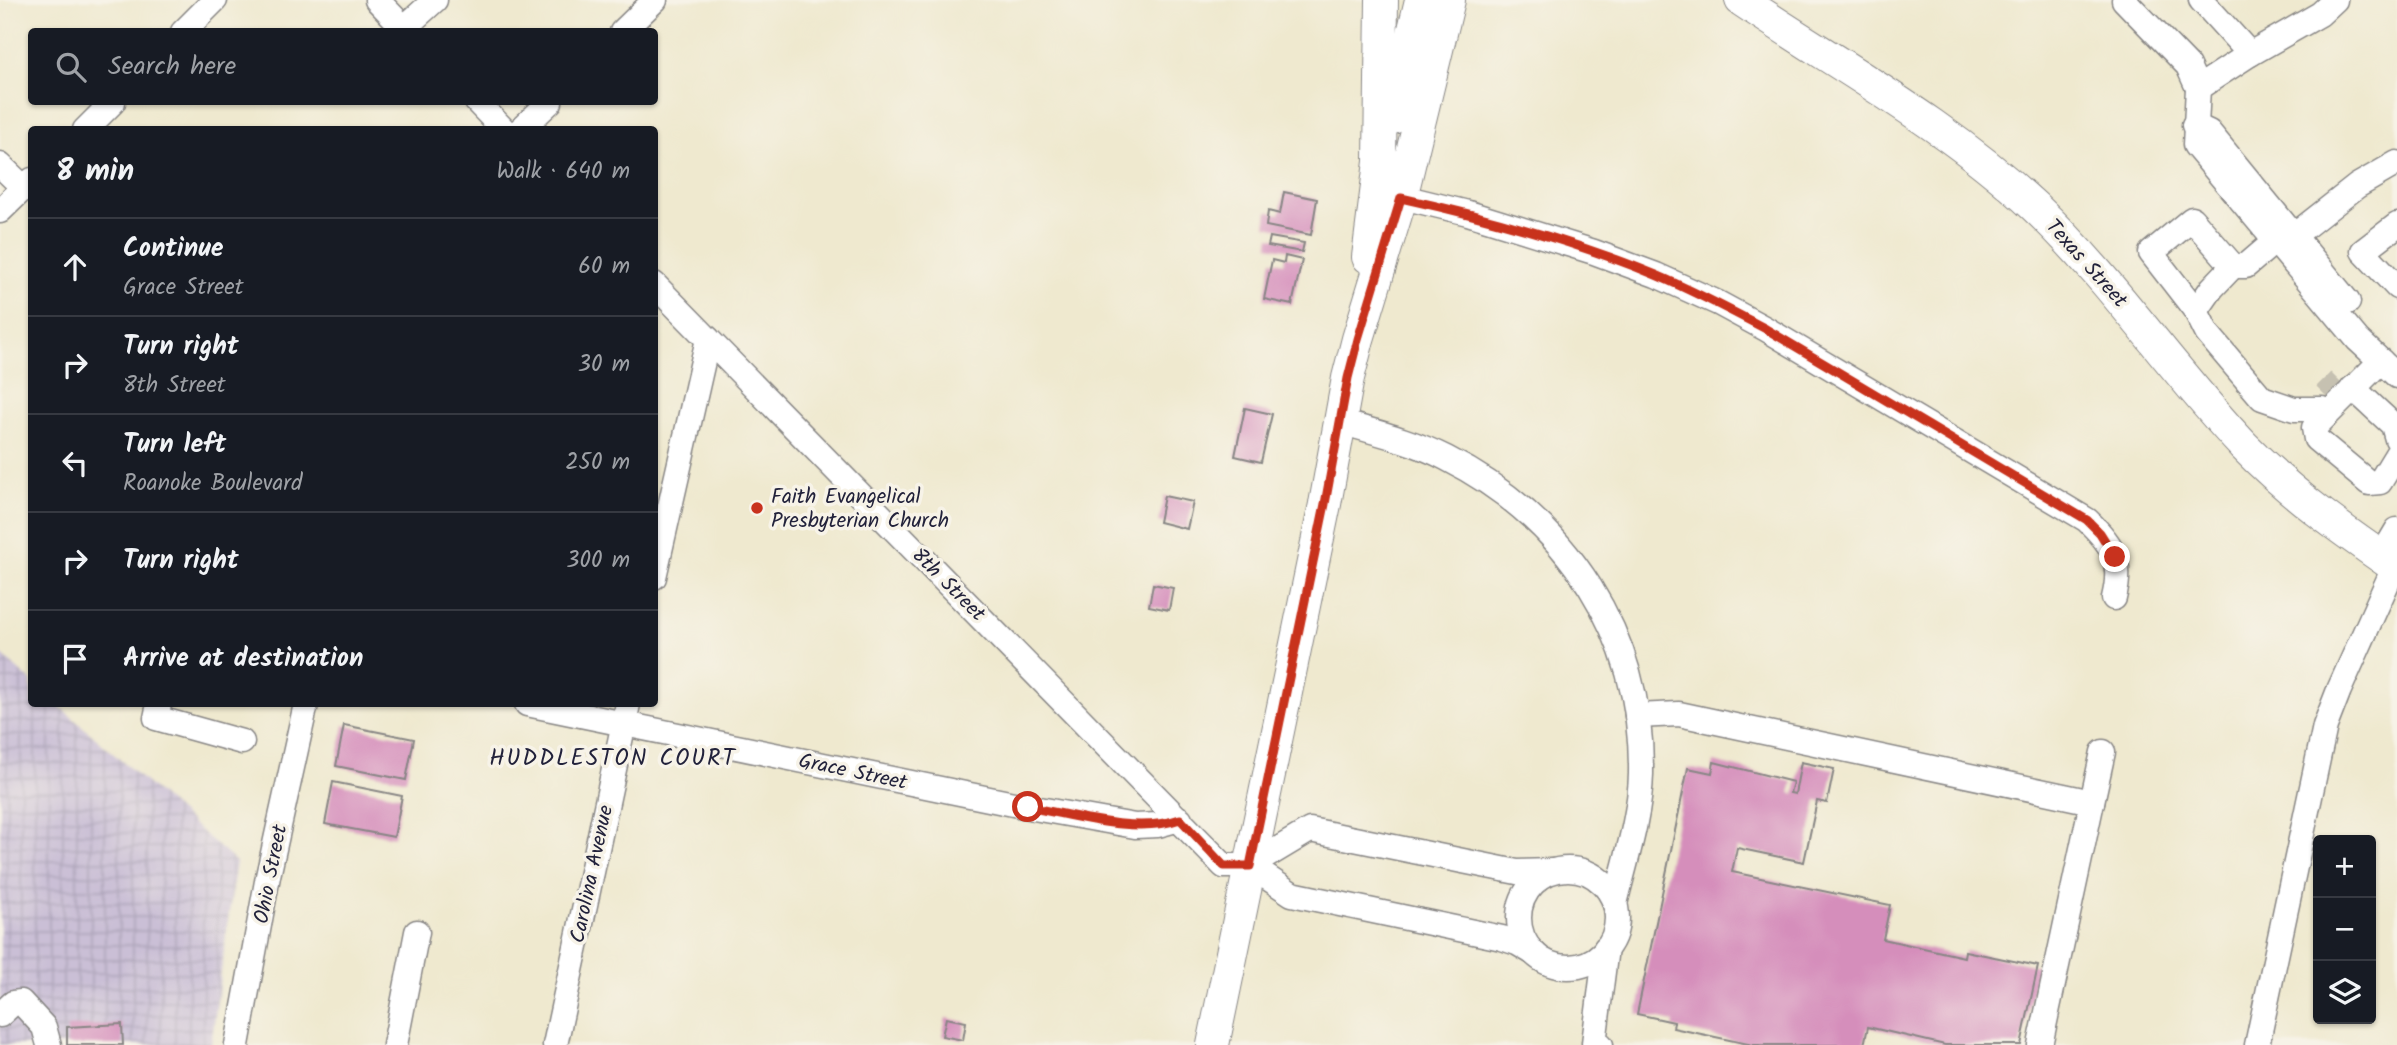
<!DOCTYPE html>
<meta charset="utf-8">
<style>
body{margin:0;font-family:Kalam,sans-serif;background:#20242c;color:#f1f3f6}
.controls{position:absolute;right:21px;bottom:21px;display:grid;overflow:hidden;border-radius:7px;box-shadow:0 2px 5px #0004}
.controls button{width:63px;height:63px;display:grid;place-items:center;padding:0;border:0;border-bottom:2px solid #363941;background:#171b24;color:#f1f3f6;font:35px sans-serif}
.stop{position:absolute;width:21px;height:21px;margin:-16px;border:5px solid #c8321e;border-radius:50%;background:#fff}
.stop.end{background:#c8321e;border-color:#fff;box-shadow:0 2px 7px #0008}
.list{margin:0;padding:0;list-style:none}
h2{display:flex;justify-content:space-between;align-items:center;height:91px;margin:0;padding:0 28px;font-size:30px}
h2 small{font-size:23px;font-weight:400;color:#9ea1a6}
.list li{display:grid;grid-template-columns:46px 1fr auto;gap:21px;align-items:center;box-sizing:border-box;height:98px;padding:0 28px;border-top:2px solid #363941}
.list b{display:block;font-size:26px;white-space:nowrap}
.list p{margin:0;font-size:23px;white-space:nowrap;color:#9ea1a6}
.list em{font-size:23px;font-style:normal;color:#9ea1a6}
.icon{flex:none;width:38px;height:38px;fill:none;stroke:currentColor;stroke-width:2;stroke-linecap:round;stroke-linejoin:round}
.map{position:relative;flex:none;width:2397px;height:1045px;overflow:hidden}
.search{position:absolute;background:#171b24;box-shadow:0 2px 5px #0004;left:28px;top:28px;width:630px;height:77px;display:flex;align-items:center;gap:18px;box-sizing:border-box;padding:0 24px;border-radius:7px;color:#9ea1a6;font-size:26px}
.panel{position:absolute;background:#171b24;box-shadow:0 2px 5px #0004;left:28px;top:126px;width:630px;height:581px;border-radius:7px}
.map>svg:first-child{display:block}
.industrial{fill:url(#industrial-grid)}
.building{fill:#d58ebb}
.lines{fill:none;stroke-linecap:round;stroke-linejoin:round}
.minor-tunnel{stroke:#c6c1b1;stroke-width:24;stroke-dasharray:24 12;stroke-linecap:butt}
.minor-casing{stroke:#888685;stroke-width:27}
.major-casing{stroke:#888685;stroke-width:34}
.minor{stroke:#fff;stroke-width:24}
.major{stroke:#fff;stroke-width:32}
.route{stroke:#c8321e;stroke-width:9}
.poi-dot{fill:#c8321e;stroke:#f7f3e8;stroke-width:2.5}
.labels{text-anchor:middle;stroke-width:7;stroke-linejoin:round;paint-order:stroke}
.street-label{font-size:21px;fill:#22223b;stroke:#f7f3e8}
.poi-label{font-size:21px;fill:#22223b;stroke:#f7f3e8;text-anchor:start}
.neighbourhood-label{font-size:23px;letter-spacing:2px;fill:#22223b;stroke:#f7f3e8}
</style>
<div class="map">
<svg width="2397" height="1045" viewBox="0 0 2397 1045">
<defs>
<pattern id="industrial-grid" width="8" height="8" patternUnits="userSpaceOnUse" patternTransform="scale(1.75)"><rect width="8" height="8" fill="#cabfd6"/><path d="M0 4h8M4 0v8" fill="none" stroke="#ada4b9"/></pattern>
</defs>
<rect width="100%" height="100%" fill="#f7f3e8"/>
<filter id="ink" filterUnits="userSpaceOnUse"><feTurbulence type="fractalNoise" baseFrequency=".0143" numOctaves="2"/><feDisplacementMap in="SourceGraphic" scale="14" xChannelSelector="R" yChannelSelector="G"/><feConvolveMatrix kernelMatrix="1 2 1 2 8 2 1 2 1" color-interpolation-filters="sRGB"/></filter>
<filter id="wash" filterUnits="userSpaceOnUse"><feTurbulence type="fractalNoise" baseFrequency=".00686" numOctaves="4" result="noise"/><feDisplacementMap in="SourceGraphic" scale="28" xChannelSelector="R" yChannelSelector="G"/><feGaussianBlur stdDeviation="1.57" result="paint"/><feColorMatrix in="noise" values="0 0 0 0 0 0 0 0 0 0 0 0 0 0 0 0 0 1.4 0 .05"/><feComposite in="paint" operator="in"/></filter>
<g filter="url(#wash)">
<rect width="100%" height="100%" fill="#efe9cf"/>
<!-- industrial -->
<polygon class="industrial" points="0,653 31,681 32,704 57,704 236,862 211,1045 0,1045"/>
<g id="blocks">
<!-- building -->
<g class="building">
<polygon points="1284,192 1317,199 1311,235 1266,226 1268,211 1280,214"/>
<polygon points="1270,237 1304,243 1302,252 1268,246"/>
<polygon points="1285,256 1302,260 1292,305 1264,299 1272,260 1284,263"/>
<polygon points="1245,408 1272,414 1261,462 1235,456"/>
<polygon points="1164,496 1193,502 1187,529 1159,522"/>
<polygon points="1153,584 1173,588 1169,610 1149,606"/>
<polygon points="344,725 414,739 406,780 336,766"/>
<polygon points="1714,762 1793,782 1790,793 1795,794 1801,762 1834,769 1827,803 1817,801 1804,862 1737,848 1732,872 1890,905 1883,939 1964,957 1965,951 2038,966 2021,1045 1945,1045 1868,1027 1864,1045 1753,1045 1673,1028 1674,1022 1637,1014 1688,768 1712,773"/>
<polygon points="333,782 402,796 394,837 325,824"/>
<polygon points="946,1018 966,1022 963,1040 942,1036"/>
<polygon points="122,1024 123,1045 67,1045 67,1027"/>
</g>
</g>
</g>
<g filter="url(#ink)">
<use href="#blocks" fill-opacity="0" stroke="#888685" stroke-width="2"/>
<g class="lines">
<!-- minor-tunnel -->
<polyline class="minor-tunnel" points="2325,395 2339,381"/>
<defs>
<g id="minor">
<polyline points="377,0 408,32"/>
<polyline points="2124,0 2188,66 2198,88 2195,145 2358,340 2397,376"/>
<polyline points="2201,0 2250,54"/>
<polyline points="404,28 435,0"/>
<polyline points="183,32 215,0"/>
<polyline points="622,32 655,0"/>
<polyline points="2198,88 2250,54 2320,14 2335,0"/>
<polyline points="477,102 504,130"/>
<polyline points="2194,125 2209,132 2348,302"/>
<polyline points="85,130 113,102"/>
<polyline points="520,130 550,102"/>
<polyline points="0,165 24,188"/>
<path d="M1386 193 1468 213 1594 252 1656 275 1718 303 1766 329 2087 520C2114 546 2123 561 2114 598"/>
<polyline points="0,211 32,180"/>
<polyline points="2397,225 2363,251 2397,287"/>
<polyline points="2274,242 2246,266 2233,266 2192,219 2151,253 2196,311 2207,333 2262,398 2294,409 2322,409"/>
<polyline points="2282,245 2357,186 2397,163"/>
<polyline points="654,284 1224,866 1250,866"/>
<polyline points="2196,311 2212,288 2233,266"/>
<polyline points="2381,361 2314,428 2316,439 2369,483 2380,482 2397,454"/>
<polyline points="2353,388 2393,425 2397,439"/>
<path d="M1340 422C1375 432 1413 441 1446 458 1568 520 1643 635 1641 774 1640 817 1625 862 1615 904"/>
<polyline points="2381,557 2397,530"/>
<polyline points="654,577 708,339"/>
<polyline points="159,704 156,718 242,742"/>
<polyline points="527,704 1028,807 1135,826 1158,825 1180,819"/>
<polyline points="1637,716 1679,714 2092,802 2040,1045"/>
<polyline points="2092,802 2103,752"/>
<polyline points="1250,866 1310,830 1517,872 1552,871"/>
<polyline points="1250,866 1292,894 1502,938 1517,943 1534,953"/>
<circle cx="1568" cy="918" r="49"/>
<polyline points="0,1015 13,1003 21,1002 44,1027 49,1045"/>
<polyline points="237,1045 268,876 306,704"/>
<polyline points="395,1045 417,932"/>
<polyline points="555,1045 628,704"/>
<polyline points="1601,1045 1594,1043 1606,948"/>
<polyline points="2257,1045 2325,726 2339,690 2397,561"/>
</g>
<g id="major">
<path d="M1741 0C1841 67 1946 124 2035 207 2112 280 2171 369 2244 446 2291 494 2342 530 2397 568"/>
<polyline points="1393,118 1421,0"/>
<polyline points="1368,257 1380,162 1382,0"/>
<polyline points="1213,1045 1325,504 1348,378 1358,339 1401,198 1449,0"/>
</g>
</defs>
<!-- minor casing -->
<use href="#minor" class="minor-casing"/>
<!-- major casing -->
<use href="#major" class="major-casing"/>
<!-- minor -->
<use href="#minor" class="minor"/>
<!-- major -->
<use href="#major" class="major"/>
</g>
</g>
<g class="lines" filter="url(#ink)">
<!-- route -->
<path class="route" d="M1028 807C1074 815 1135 835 1180 819L1224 866H1250L1325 504 1348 378 1358 339 1401 198C1487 217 1574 241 1656 275 1694 291 1730 310 1766 329L2087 520 2100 533 2115 557"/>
</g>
<!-- markers -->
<circle class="poi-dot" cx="757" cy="508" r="7"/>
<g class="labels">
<!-- street labels -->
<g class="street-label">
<text transform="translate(2087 263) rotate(48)" y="7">Texas Street</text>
<text transform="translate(949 584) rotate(45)" y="7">8th Street</text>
<text transform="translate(853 771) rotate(12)" y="7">Grace Street</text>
<text transform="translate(270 874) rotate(-79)" y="7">Ohio Street</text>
<text transform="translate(591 874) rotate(-78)" y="7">Carolina Avenue</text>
</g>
<!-- poi labels -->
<g class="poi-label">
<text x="771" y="503">Faith Evangelical<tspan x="771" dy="24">Presbyterian Church</tspan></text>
</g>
<!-- neighbourhood labels -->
<g class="neighbourhood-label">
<text x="613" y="765">HUDDLESTON COURT</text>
</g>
</g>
</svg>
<div class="controls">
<button>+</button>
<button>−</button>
<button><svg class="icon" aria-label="layers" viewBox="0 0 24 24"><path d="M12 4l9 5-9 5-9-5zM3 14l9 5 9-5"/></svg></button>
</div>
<div class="stop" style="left:1028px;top:807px"></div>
<div class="stop end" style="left:2115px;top:557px"></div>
<div class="search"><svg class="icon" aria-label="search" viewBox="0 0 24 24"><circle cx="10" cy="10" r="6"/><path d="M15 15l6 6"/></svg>Search here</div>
<section class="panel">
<h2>8 min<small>Walk · 640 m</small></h2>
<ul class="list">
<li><svg class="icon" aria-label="ahead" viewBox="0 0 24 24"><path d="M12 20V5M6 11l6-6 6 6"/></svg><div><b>Continue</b><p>Grace Street</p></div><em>60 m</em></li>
<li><svg class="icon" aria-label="right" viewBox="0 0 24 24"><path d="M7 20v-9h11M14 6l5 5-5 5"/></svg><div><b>Turn right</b><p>8th Street</p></div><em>30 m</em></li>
<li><svg class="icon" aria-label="left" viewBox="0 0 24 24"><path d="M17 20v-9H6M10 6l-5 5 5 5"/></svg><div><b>Turn left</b><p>Roanoke Boulevard</p></div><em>250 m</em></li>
<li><svg class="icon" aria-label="right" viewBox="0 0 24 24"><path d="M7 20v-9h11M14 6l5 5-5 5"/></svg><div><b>Turn right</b></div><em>300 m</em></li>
<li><svg class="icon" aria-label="arrive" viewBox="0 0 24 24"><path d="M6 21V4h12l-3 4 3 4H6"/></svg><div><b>Arrive at destination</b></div></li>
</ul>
</section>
</div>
